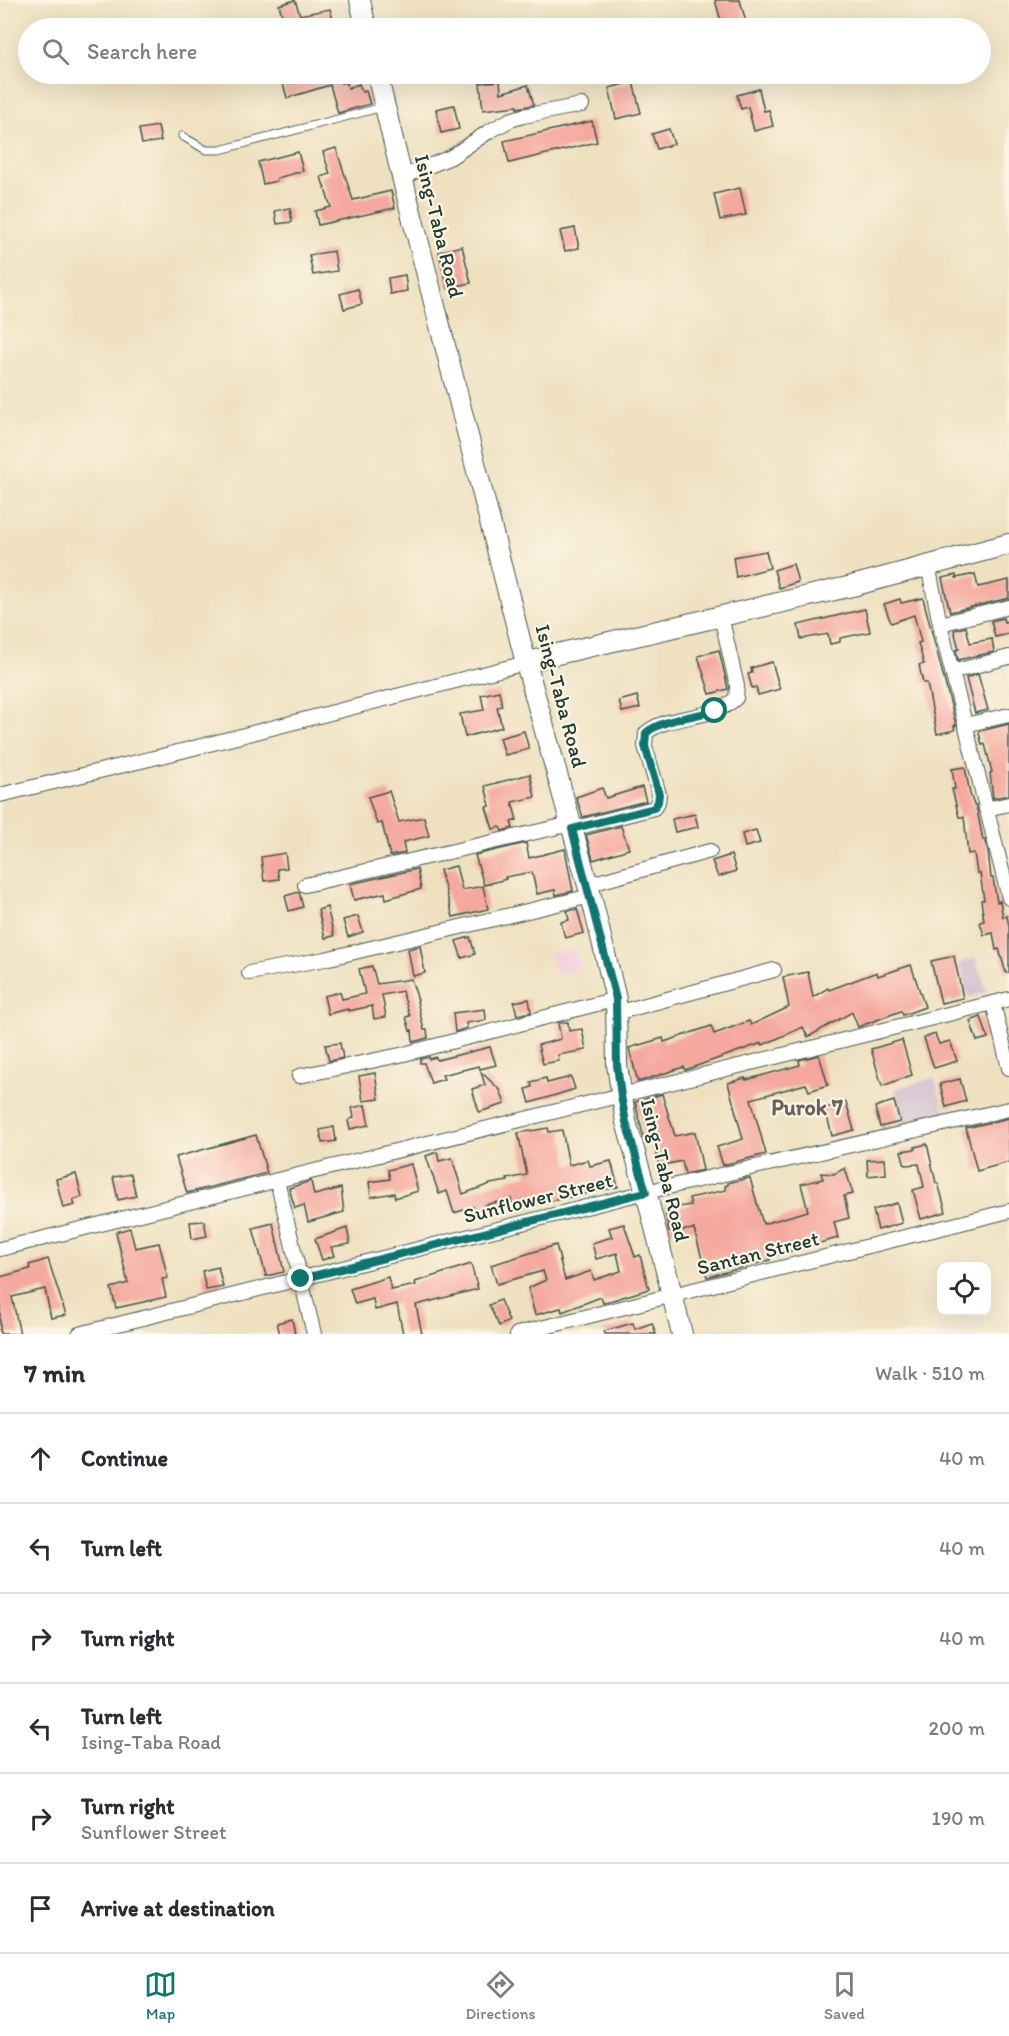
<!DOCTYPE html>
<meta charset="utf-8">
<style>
body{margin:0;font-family:Itim,sans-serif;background:#f2f2f3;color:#2b2b33}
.controls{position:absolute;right:18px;bottom:18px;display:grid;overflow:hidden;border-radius:12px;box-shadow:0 6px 24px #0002}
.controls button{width:54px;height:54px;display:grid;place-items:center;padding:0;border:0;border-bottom:2px solid #e1e1e2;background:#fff;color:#2b2b33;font:30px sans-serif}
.stop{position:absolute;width:18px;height:18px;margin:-14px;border:4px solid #0f766e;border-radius:50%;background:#fff}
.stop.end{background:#0f766e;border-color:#fff;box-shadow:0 2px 6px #0008}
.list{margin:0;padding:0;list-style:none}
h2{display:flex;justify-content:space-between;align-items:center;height:78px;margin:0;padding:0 24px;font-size:26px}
h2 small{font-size:20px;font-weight:400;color:#7c7c81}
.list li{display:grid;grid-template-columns:39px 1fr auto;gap:18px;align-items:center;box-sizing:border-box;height:90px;padding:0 24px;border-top:2px solid #e1e1e2}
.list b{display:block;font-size:22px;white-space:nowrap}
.list p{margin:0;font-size:20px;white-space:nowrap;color:#7c7c81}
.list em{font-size:20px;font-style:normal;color:#7c7c81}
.icon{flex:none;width:33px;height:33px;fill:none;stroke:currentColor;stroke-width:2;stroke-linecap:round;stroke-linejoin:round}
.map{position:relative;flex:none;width:1009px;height:1334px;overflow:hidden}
.search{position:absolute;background:#fff;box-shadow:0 6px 24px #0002;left:18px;right:18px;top:18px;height:66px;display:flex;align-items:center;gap:15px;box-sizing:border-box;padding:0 21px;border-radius:33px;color:#7c7c81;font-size:22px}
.sheet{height:618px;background:#fff}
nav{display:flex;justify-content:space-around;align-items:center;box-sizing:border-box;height:84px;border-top:2px solid #e1e1e2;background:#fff;font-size:16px;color:#7c7c81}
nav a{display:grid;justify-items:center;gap:3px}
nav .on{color:#0f766e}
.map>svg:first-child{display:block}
.built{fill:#f3cfdf}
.industrial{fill:#cfbdce}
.building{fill:#f5a89e}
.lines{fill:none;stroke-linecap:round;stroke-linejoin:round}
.lane-casing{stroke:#3e5649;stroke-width:9}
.street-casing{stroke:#3e5649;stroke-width:16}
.secondary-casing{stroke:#3e5649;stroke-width:22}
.lane{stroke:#fff;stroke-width:7}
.street{stroke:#fff;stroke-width:14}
.secondary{stroke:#fff;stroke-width:20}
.route{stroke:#0f766e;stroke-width:8}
.labels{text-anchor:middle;stroke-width:4.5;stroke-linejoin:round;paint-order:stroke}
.street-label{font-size:21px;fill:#1f3d34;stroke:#fcf5e5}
.neighbourhood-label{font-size:22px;font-weight:bold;fill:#6a6259;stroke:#fcf5e5}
</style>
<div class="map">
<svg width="1009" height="1334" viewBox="0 0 1009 1334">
<rect width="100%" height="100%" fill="#fcf5e5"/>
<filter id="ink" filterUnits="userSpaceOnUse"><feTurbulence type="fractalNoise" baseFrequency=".0167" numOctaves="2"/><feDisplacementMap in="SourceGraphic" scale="12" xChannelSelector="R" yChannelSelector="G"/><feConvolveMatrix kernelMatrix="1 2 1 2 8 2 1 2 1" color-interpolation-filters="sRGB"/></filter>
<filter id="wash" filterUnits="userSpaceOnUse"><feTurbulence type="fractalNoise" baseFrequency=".008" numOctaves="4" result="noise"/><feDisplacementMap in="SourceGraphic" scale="24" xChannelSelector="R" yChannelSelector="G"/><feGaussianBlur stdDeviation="1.35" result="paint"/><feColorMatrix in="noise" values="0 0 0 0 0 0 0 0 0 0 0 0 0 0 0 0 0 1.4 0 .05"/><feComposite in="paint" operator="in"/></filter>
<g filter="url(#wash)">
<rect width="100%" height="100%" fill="#efe1c0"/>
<!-- built -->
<polygon class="built" points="575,949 580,969 555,974 550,954"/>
<!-- industrial -->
<g class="industrial">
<polygon points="976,958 987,992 969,997 959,963"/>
<polygon points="934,1078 946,1115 906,1127 895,1089"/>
</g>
<g id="blocks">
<!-- building -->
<g class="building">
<polygon points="295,0 300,15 330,9 334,24 315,28 286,28 279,5"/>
<polygon points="715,0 740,0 746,22 723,28"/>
<polygon points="303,74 339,74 341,83 346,82 348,88 359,84 362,92 366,91 370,104 338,113 330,85 287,98 282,80"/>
<polygon points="500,81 501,93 528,85 534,105 517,108 517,106 483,110 480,83"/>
<polygon points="633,82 641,113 616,119 609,88"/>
<polygon points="759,89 764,111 769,110 773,126 754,131 748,107 741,109 737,95"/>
<polygon points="454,105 459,129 441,133 436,109"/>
<polygon points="592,121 597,142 509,163 504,141"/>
<polygon points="158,126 161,141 142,144 139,129"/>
<polygon points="669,129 674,144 657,149 652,134"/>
<polygon points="336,148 353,200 391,191 395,208 318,225 315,211 331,207 321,177 330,174 323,152"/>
<polygon points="298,152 303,171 277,178 277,181 263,184 258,162"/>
<polygon points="740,188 746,215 720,220 714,194"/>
<polygon points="290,208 292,222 277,224 275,211"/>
<polygon points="575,228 579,248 565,251 560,231"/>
<polygon points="462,246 471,283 448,288 439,252"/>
<polygon points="334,251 337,271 313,275 309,255"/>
<polygon points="405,275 407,291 390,294 388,278"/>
<polygon points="358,289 362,304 344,309 340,294"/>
<polygon points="766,551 770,568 736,577 733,557"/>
<polygon points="793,564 798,582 779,588 774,570"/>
<polygon points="975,574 978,587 1009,580 1009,598 950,612 942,578 956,575 956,578"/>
<polygon points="923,598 956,725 954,726 955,730 937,734 927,683 923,683 919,665 924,664 918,643 921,642 914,615 891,623 884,604 900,599 901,603"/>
<polygon points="865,609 870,632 840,638 840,642 830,644 828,634 801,639 798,625"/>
<polygon points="1003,618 1004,622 1009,621 1009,634 995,637 991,621"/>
<polygon points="966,627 970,643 992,639 994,652 958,660 956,650 959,649 954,630"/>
<polygon points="719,650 728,689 710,694 698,656"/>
<polygon points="772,662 780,689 758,695 756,687 752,688 748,674 752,673 751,668"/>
<polygon points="978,674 988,710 975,713 966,678"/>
<polygon points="499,691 502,706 497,707 502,727 465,737 460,714 484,710 481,695"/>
<polygon points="637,696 640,708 622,712 619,701"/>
<polygon points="1009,724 1009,795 993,798 990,773 992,772 985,744 982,745 979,733 980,731"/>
<polygon points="524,731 529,749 505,755 500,738"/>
<polygon points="965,767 970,794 974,805 976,805 983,840 985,840 988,851 991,878 993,878 997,902 1000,901 1003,917 1007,916 1009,926 1009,973 1006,973 999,949 996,950 993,933 984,935 980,922 984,921 981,900 984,900 980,873 977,873 974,853 968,854 964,817 959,817 952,789 955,789 952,769"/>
<polygon points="530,774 535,797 512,802 517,820 511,822 513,828 502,831 500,827 493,829 486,807 490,806 485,786"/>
<polygon points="642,787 646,801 583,817 576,797 602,788 606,798"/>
<polygon points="389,791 399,822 424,817 429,836 403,842 405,853 390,856 382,823 377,824 368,797"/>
<polygon points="695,814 698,827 675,832 672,819"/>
<polygon points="621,826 629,849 593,860 586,835"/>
<polygon points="756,830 760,843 745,847 742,834"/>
<polygon points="526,843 529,858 565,849 573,891 556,895 555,890 537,894 532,872 505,877 506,879 484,885 475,855"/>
<polygon points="285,853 287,868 277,869 279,879 264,881 261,857"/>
<polygon points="731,855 736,871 718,877 712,861"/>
<polygon points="456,866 462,890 483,886 488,909 453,917 440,870"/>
<polygon points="417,869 421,889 386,899 385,893 354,900 350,884"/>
<polygon points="299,892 303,907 289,911 285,896"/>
<polygon points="327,907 334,936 325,938 318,910"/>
<polygon points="577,909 584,933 565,938 561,922 569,920 567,911"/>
<polygon points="358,916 363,932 348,937 343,920"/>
<polygon points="470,937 475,954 462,958 456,941"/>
<polygon points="420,946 425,973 413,976 408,949"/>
<polygon points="954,956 963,998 941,1003 931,961"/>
<polygon points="911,965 925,1007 903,1015 901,1011 858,1027 852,1012 808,1037 803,1027 763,1045 762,1043 688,1069 685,1070 684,1067 638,1082 629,1048 663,1038 664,1042 711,1026 714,1034 749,1021 751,1025 789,1007 783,977 808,972 813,997 828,988 829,990 877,972 878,976"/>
<polygon points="372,966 377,984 411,979 418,1000 417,1001 424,1030 427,1030 428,1038 413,1042 412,1030 410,1031 406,1017 410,1016 402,991 382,995 386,1017 374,1019 372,1006 348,1011 348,1009 328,1014 324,996 340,992 342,999 365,994 359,969"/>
<polygon points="529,999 531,1012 517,1015 514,1002"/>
<polygon points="485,1009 486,1020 466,1023 467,1028 455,1032 453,1013"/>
<polygon points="981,1017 988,1038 977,1041 970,1021"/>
<polygon points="568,1022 569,1031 582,1029 586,1050 558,1055 559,1061 543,1064 538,1045 561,1039 558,1023"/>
<polygon points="935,1034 939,1044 950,1041 957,1061 934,1068 924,1038"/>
<polygon points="902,1040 912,1075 882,1086 871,1049"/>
<polygon points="340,1043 343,1058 329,1061 325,1045"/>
<polygon points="490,1047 496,1065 480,1069 479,1066 442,1075 444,1079 431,1083 424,1063 420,1063 420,1059 429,1057 429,1059 436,1057 437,1060"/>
<polygon points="819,1055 828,1085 809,1091 806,1084 751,1099 766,1154 723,1165 717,1147 743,1139 728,1083 745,1078 746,1080 800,1065 799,1060"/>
<polygon points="481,1072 500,1090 505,1104 479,1112 472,1089 485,1085"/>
<polygon points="375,1073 379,1099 363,1101 359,1076"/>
<polygon points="571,1077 575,1089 530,1103 526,1089 532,1087 531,1082 546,1078 547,1083"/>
<polygon points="960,1079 966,1101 946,1107 940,1084"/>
<polygon points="662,1094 675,1136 695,1132 703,1170 685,1174 682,1161 659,1166 652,1137 644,1139 635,1102"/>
<polygon points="894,1101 900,1122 880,1127 875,1107"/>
<polygon points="846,1102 854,1130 832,1136 825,1108"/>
<polygon points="365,1105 369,1125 350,1129 348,1121 354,1117 352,1108"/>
<polygon points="1009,1118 1009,1162 977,1171 966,1128"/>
<polygon points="334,1127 336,1141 322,1143 320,1130"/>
<polygon points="548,1128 549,1132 562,1130 569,1165 588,1160 590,1166 611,1161 618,1187 513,1209 511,1199 485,1205 487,1209 475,1214 473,1207 454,1213 447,1191 439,1194 426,1156 437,1152 439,1161 452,1158 463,1194 490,1184 508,1181 507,1179 527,1175 518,1133"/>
<polygon points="256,1135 267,1173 187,1193 176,1157"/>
<polygon points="927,1144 936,1183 938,1183 946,1212 921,1219 913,1190 924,1187 919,1164 905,1165 901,1151 916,1149 915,1147"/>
<polygon points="885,1159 886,1174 868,1176 867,1160"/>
<polygon points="411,1164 418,1191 395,1198 394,1193 371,1197 369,1182 390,1179 388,1170"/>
<polygon points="845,1168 853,1194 844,1196 849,1218 834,1222 838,1238 769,1257 770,1260 707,1277 694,1229 669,1232 665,1209 691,1205 689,1198 726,1190 725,1186 728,1185 728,1183 748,1178 750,1178 763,1224 808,1211 801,1184 823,1179 821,1173 834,1174"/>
<polygon points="76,1174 82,1197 73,1200 75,1205 63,1208 56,1179"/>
<polygon points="131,1174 136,1196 118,1200 113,1177"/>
<polygon points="311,1181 314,1195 341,1188 344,1212 308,1222 304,1205 295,1208 289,1188"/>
<polygon points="897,1203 902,1223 878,1230 873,1210"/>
<polygon points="204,1221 207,1236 192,1239 190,1222"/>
<polygon points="273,1223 284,1272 266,1276 253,1228"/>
<polygon points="624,1224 635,1257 640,1255 649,1289 603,1303 601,1297 562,1312 561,1308 535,1315 528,1288 546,1280 543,1271 497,1284 491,1265 556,1245 565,1280 591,1271 594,1280 621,1271 617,1253 596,1259 592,1243 612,1237 609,1228"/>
<polygon points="130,1228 135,1248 159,1243 168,1278 162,1279 166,1297 116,1308 111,1288 128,1283 116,1232"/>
<polygon points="347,1228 350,1244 331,1247 334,1256 322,1260 315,1239"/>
<polygon points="48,1259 66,1315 51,1318 45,1289 12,1297 20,1334 0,1334 0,1277 30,1269 29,1265"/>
<polygon points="471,1264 478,1289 416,1305 422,1334 403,1334 397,1304 375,1310 373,1299 355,1304 350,1289 388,1277 391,1290 416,1285 415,1282"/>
<polygon points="218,1267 223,1287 206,1290 202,1271"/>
<polygon points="500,1300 509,1321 499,1326 489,1305"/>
<polygon points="292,1319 295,1334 280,1334 277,1323"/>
<polygon points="633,1323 635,1329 652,1323 656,1334 605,1334 604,1331"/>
</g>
</g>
</g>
<g filter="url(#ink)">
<use href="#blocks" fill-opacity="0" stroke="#3e5649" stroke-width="1.5"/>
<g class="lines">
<defs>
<polyline id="lane" points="182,136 206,150 220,150 383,107"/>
<g id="street">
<polyline points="402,177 451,157 488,132 510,120 523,116 582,105"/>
<polyline points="928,565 940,624 1009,898"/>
<polyline points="940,624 1009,607"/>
<polyline points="952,672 1009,657"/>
<polyline points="965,725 1009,715"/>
<polyline points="0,795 166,755 526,663"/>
<polyline points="986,809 1009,804"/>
<path d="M572 829 654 808 658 802 659 794 645 746 646 733C669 713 711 722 736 698L737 686 721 616"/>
<polyline points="305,885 571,824"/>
<polyline points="587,885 710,851"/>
<polyline points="249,973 325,959 591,896"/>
<polyline points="993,1003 1009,1068"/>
<polyline points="616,1013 774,970"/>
<polyline points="299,1076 400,1055 616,999"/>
<polyline points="277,1180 314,1334"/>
<polyline points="0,1249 1009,999"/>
<polyline points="79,1334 646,1192 1009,1109"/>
<polyline points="517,1334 1009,1211"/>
</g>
<g id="secondary">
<polyline points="360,0 366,28"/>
<polyline points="377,74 402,177 526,663 591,896 616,999 617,1065 626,1122 646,1192 682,1334"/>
<polyline points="526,663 553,655 852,586 1009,544"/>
</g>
</defs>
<!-- lane casing -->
<use href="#lane" class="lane-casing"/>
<!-- street casing -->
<use href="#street" class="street-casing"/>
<!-- secondary casing -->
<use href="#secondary" class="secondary-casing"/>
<!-- lane -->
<use href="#lane" class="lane"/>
<!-- street -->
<use href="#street" class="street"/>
<!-- secondary -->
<use href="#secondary" class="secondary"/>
</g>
</g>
<g class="lines" filter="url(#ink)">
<!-- route -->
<path class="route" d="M301 1279 646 1192 626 1122 621 1096 617 1065 616 999 572 829 654 808 658 802 659 794 645 746 646 733C660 720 696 716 715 711"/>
</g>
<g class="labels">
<!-- street labels -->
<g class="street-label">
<text transform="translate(439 226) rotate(76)" y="7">Ising-Taba Road</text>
<text transform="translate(561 696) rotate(75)" y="7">Ising-Taba Road</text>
<text transform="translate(665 1170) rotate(76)" y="7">Ising-Taba Road</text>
<text transform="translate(538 1198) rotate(-14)" y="7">Sunflower Street</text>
<text transform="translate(758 1253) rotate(-14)" y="7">Santan Street</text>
</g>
<!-- neighbourhood labels -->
<g class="neighbourhood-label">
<text x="807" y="1115">Purok 7</text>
</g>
</g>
</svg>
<div class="controls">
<button><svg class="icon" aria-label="locate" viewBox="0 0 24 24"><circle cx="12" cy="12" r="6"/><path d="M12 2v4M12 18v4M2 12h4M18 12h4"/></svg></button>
</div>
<div class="stop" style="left:715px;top:711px"></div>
<div class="stop end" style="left:301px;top:1279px"></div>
<div class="search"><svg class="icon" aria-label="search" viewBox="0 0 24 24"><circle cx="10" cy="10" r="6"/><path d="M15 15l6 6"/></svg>Search here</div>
</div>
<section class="sheet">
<h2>7 min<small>Walk · 510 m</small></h2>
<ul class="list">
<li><svg class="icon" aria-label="ahead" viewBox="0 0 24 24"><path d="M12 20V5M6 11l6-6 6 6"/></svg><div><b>Continue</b></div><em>40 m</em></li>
<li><svg class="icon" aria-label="left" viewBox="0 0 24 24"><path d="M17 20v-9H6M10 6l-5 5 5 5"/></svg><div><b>Turn left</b></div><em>40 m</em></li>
<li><svg class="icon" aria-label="right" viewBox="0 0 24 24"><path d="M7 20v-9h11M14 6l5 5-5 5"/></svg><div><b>Turn right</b></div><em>40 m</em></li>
<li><svg class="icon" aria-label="left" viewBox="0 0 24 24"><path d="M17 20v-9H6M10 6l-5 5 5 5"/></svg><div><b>Turn left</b><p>Ising-Taba Road</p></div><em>200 m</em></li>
<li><svg class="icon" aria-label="right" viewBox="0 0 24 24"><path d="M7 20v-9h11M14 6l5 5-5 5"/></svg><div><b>Turn right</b><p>Sunflower Street</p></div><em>190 m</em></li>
<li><svg class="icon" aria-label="arrive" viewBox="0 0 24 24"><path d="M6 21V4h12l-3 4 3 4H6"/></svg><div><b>Arrive at destination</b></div></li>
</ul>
</section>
<nav>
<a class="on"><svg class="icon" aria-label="map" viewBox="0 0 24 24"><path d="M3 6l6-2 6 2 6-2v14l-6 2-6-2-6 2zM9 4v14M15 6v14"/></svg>Map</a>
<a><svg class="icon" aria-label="directions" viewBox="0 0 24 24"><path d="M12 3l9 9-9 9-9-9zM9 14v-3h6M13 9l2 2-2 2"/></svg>Directions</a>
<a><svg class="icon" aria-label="saved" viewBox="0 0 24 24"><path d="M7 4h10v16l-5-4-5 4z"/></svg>Saved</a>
</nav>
